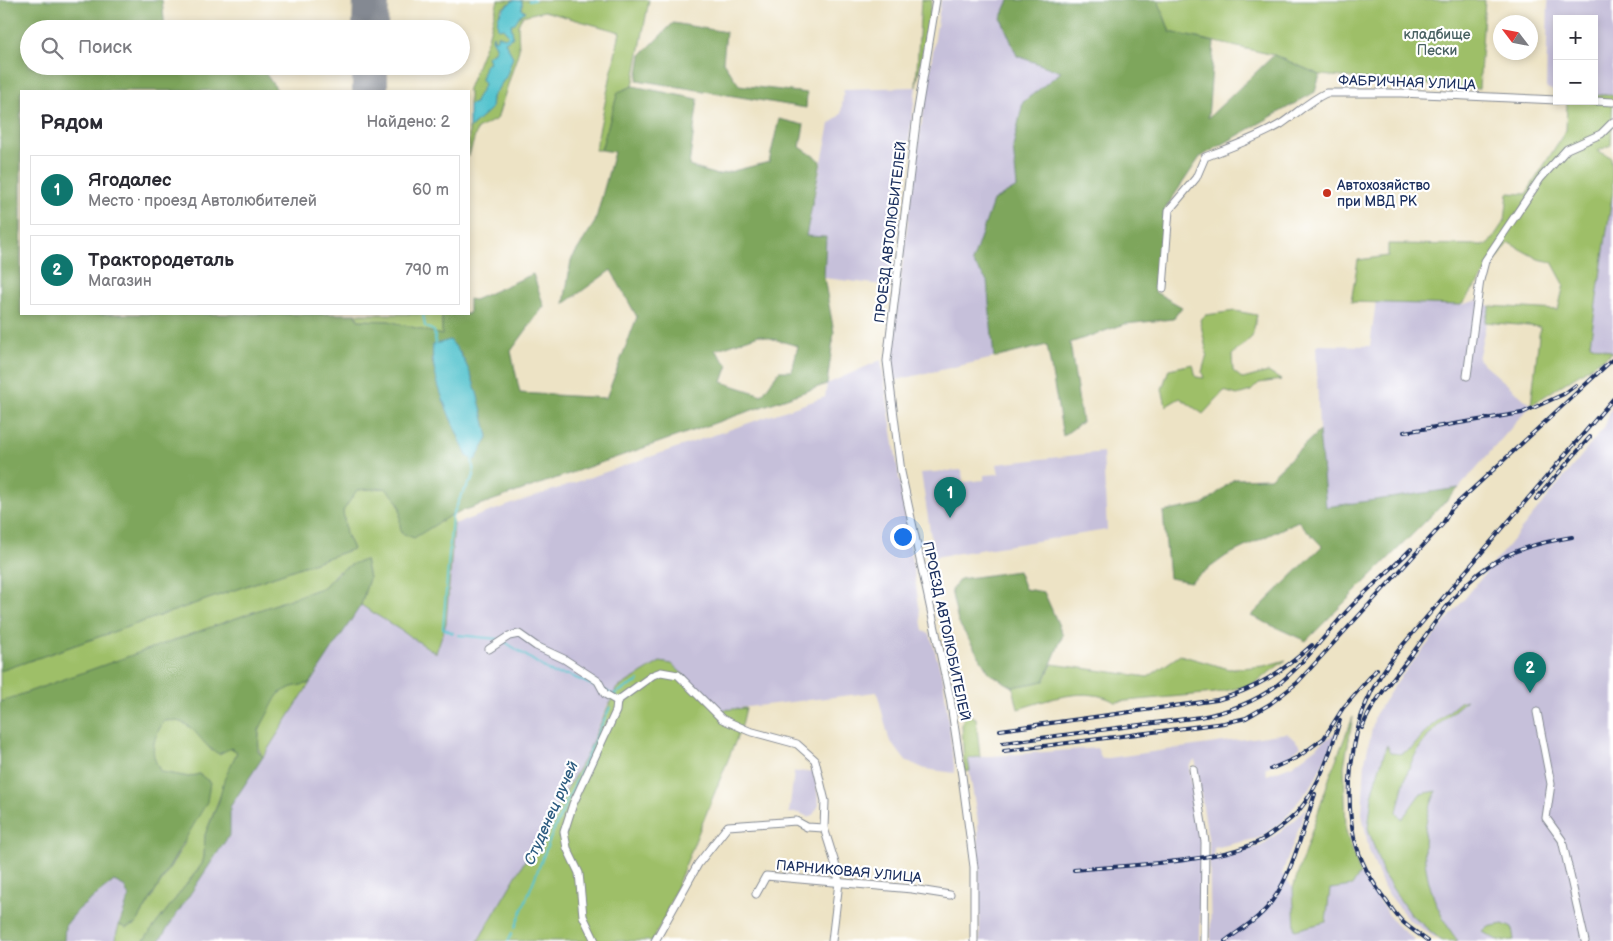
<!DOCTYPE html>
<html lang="ru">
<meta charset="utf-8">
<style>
body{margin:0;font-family:"Balsamiq Sans",sans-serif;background:#f2f2f3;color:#2b2b33}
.controls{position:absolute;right:15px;top:15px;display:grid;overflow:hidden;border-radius:0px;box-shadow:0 2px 8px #0003}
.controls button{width:45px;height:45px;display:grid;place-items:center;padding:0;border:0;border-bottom:1px solid #e1e1e2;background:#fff;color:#2b2b33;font:25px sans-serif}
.compass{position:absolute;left:1493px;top:15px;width:45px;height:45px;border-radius:50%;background:#fff;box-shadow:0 2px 8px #0003;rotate:302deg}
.you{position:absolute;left:902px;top:536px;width:18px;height:18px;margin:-12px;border:4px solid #fff;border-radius:50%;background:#1a73e8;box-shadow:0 0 0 8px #1a73e833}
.badge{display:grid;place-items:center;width:32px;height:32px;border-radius:50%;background:#0f766e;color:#fff;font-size:16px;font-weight:700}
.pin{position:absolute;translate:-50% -41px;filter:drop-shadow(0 1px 2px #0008)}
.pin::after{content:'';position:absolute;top:26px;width:18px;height:15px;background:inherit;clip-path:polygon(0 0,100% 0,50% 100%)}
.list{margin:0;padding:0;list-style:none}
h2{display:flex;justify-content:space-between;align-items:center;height:65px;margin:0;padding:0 20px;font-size:21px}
h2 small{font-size:16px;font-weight:400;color:#7c7c81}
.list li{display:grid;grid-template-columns:32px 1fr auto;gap:15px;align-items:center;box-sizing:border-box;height:70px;margin:0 10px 10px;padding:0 10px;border:1px solid #e1e1e2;border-radius:0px}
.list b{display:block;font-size:19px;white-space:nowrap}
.list p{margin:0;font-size:16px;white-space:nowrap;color:#7c7c81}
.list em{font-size:16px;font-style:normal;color:#7c7c81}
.icon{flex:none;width:28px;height:28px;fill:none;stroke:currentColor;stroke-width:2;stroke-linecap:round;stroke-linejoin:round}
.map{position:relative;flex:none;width:1613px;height:941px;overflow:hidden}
.search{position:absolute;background:#fff;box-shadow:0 2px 8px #0003;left:20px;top:20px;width:450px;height:55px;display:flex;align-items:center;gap:12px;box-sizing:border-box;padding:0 18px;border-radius:28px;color:#7c7c81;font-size:19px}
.panel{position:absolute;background:#fff;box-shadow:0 2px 8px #0003;left:20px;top:90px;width:450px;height:225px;border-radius:0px}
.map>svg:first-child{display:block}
.industrial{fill:#c6c0da}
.green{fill:#9ebf68;stroke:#5c7763}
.forest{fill:#7ea65c;stroke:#4c6a5d;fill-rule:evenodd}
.water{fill:#57c4cf;stroke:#397a96}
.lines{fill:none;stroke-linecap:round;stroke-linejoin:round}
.stream{stroke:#57c4cf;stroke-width:2}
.runway{stroke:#848992;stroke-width:36}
.minor-casing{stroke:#848992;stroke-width:9}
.minor{stroke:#fff;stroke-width:7}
.rail-casing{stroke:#1b2f5e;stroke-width:4}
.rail{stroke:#fff;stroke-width:2;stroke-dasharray:5.5;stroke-linecap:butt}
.poi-dot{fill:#c8321e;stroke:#fff;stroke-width:2}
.labels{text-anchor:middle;stroke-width:4.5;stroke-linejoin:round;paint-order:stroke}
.park-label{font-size:14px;fill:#496162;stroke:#fff}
.street-label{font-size:14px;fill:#1b2f5e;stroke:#fff}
.poi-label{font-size:14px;fill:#1b2f5e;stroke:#fff;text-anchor:start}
.water-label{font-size:15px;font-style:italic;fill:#2d5c80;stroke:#fff}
</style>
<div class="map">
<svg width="1613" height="941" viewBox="0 0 1613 941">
<rect width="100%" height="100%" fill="#fff"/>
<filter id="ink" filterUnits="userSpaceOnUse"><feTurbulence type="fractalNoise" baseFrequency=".02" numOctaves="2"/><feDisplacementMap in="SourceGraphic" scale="10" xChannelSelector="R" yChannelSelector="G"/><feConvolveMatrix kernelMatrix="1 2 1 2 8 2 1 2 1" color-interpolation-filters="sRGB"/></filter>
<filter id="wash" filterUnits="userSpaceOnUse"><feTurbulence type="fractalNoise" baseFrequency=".0096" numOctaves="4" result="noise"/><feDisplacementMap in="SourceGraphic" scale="20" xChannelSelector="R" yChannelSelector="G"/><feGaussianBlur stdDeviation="1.12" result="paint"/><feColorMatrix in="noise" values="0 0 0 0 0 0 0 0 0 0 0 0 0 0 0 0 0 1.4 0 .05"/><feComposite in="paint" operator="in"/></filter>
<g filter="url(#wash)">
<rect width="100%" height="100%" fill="#ede3c5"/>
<!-- industrial -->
<g class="industrial">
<polygon points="941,0 1009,0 1001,18 1062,72 1013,147 1017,187 987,281 994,358 892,381 895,325 912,185"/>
<polygon points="1548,0 1613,0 1613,95 1594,95 1594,19 1557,19 1557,92 1546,88"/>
<polygon points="916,87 891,286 824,278 826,238 806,237 830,124 841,114 844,89"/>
<polygon points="1613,190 1613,352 1590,344"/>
<polygon points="1478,300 1490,306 1478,359 1531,405 1459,488 1326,507 1319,431 1316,345 1370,346 1376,301 1461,305"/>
<polygon points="881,360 923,631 930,634 943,679 955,773 925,769 905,760 889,739 877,692 721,710 672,665 608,704 585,758 478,941 159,941 230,834 230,807 361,605 436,653 446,623 454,524 825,397 827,384"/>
<polygon points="1613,404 1613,941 1440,941 1408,919 1384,888 1369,850 1362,814 1365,761 1375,715 1399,679 1604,428"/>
<polygon points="1103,452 1107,530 934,557 921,473 962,470 963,482 984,480 984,475 999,474 997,464"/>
<polygon points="1339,730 1313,783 1282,822 1259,838 1214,848 1214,858 1261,846 1294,821 1307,806 1282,874 1293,888 1295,930 1330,889 1352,886 1360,873 1395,924 1416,941 1211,941 1209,843 1195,759 1189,766 1201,840 1200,941 980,941 978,822 967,758 1097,748 1102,759 1287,733 1301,746 1287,758 1265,768 1267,775 1293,765"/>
<polygon points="814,771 819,805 813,815 808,817 800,813 789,813 794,772"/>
<polygon points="114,880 124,886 129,897 127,908 120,919 115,939 117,941 64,941 65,926 78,910"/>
</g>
<!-- green -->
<g class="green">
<path d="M498 0H514L501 9 498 18 509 35 506 38 494 40 493 36 496 46 481 79 484 84C482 92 478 96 475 103L469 105V91H467L488 38Z"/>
<polygon points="520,0 649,0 633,86 618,93 601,150 595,150 620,32 544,11 522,16 518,25 519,50 497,119 477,129 469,156 469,129 491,109 492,97 506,77 512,57 505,42 513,37 510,24 525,11 522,10 522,1"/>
<polygon points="921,0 932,0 916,87"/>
<polygon points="1158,0 1485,0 1479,89 1320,75 1274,55 1170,32"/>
<polygon points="1594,95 1613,95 1611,145 1598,151 1611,157 1613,190 1590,344 1613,352 1531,405 1540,327 1485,322 1490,306 1558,310 1564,284 1552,262 1538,259 1509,243 1461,305 1351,302 1358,260 1388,256 1388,244 1488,245 1505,220 1508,193 1526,194 1566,130 1567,101 1594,101"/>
<polygon points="1235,311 1257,315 1252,337 1232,355 1233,371 1243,379 1268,372 1281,380 1259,383 1251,391 1237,395 1224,391 1203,414 1180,398 1166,406 1162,389 1169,369 1193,364 1196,377 1204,378 1202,372 1207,354 1200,320 1206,315"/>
<polygon points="356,314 442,314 442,335 389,321 358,320"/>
<path d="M385 488C399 500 402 507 400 525L413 538 451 515 454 524 446 623 436 653 361 605 369 578 365 560 337 572 324 587 0 702V671L353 549 346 534 343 511 356 490Z"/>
<path d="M1180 655 1229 669 1264 666 1286 660 1252 685 1215 693 1115 702C1086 685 1048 700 1018 709L1013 687 1044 681 1052 664 1148 677Z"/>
<polygon points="660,662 672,664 720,710 746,708 742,725 664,918 652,941 478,941 585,758 616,689"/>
<path d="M310 683 263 757C251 741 266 704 280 693 289 686 301 685 310 683Z"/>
<path d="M1467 700C1443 719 1418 742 1408 771 1403 784 1400 799 1397 812L1402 819 1420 794 1437 791C1412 837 1426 901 1458 941H1442L1409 913 1383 874 1368 828 1373 788 1387 745 1391 753 1400 754 1412 748 1429 728 1460 702Z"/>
<polygon points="966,713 976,718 980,757 968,758 970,771 964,772 962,724"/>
<polygon points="1353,717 1344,766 1346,831 1360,873 1352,886 1330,889 1326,922 1295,930 1293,888 1332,770"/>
<path d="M176 720 192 727 212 751 231 748 237 752 205 835 204 857 202 864 143 941H117L115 939 119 925 126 928 136 924 184 844 199 774 189 777 161 772C148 751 151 742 164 721Z"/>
<polygon points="1503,924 1512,928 1514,940 1499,941 1483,932 1487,927"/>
</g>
<!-- forest -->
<g class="forest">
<path d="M0 0H162L165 29H29V66H260L278 91H21V314H356L358 320 389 321 442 335V314H469V299L474 300 533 274 544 306 511 351 520 393 606 398 637 317 611 270 564 304 571 260 595 222 614 152 601 150 618 92 633 86 698 99 689 166 717 175 769 162 779 119 804 125 800 147 821 161 806 236 826 237 824 278 834 332 827 384 451 515 414 538 401 533C397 509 408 508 385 488L357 490 343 511 346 534 353 549 0 671ZM759 335 798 346 792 371H779L762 395 722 382 728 365 715 350ZM460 352 472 378 488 437 476 459 467 456 448 409 431 358Z"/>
<polygon points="1009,0 1158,0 1170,32 1214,42 1208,118 1274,55 1320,75 1315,92 1200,157 1165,209 1155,292 1182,307 1173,319 1125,324 1070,343 1082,422 1063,436 1047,345 994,358 987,281 972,262 993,201 1017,187 1013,147 1023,102 1061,72 1017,56 1001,18"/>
<polygon points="673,23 726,32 723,62 739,85 807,93 806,108 637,80 641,55"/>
<polygon points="1319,431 1326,507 1459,488 1306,641 1251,616 1322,546 1298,521 1226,556 1190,582 1169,578 1163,512 1204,504 1234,479 1270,478"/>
<path d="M365 560 369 578 361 605 310 683 292 687 280 693 276 698 259 730 258 751 263 757 230 807V834L159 941H143L202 864 204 857 205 835 219 801 224 780 237 752 231 748 219 754C196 743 196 717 164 721 152 740 149 753 161 772L189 777 199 774 210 782 207 802 136 924 126 928 119 925 129 897 124 886 114 881 78 910 65 926 64 941H0V702L324 587C336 573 347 564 365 560Z"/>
<polygon points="1018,571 1025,589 1044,592 1063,635 1044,681 1013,687 990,674 958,622 951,590 960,579"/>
</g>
<!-- water -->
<g class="water">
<path d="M514 0 522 1V10L526 11 520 15 515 23 511 24 513 37 505 42 513 57 506 77 492 97 491 109 469 129V105L475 103C476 96 482 92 484 84L481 79 485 66 489 62 487 56 495 52 496 46 492 39 493 35 494 40 497 39V35L505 38 509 35 503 28 498 29C495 15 504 7 514 0Z"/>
<path d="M450 340C473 366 480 403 488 437L476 459 473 460 467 456C454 425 429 377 433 345Z"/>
</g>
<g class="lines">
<!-- stream -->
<g class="stream">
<polyline points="529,1 534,0"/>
<polyline points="423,314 425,326 434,331 436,345"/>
<polyline points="453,633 443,628 452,517 461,496 474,476 472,458"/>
<polyline points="458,635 498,639"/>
<polyline points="505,642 554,674 569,675 599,688"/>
<polyline points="605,691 616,697"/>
<polyline points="614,694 639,681"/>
<polyline points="515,928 552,834 610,707"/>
<polyline points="508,941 512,933"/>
</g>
<!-- runway -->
<g class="runway">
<polyline points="370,29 371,0"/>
<polyline points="370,91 370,66"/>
</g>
</g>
</g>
<g filter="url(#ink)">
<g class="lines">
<defs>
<g id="minor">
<polyline points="936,0 917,115 887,361 901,472 950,698 962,776 974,867 974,941"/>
<polyline points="1594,101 1613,102"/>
<path d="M1163 288 1169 210 1196 178 1205 157C1231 147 1257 138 1281 124 1296 114 1309 101 1326 93H1401L1557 100"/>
<polyline points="1467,376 1480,280 1485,261 1540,179 1567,149 1601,134 1613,122"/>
<polyline points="489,649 509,636 519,634 536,646 564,659 598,681 605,694 617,701 653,675 661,672 678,675 722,719 749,731 797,744 815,760 825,801 824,828 835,863 839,882 832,941"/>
<polyline points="1537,712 1551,784 1546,818 1562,840 1585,941"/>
<polyline points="1193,769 1205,842 1204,941"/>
<polyline points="756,894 766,876 912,889 950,895"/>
<polyline points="595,941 583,916 579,873 567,848 564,832 573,804 616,711 617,701"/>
<polyline points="655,941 698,864 728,826 796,821 807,827 824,828"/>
</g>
</defs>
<!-- minor casing -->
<use href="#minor" class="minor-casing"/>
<!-- minor -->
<use href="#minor" class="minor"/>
<defs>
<g id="rail">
<polyline points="1404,432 1522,413 1564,394 1576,385"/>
<polyline points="1536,499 1590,437"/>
<path d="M1362 728C1374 698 1396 676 1415 650 1436 621 1457 588 1487 567 1511 549 1543 542 1572 537"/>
<path d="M1000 730 1217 700C1256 689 1282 672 1312 645"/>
<path d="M1003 743 1200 717C1276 703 1297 668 1345 613 1365 591 1390 571 1411 549"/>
<polyline points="1004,751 1224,723 1246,718 1270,704 1297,683 1442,525 1452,508 1612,360"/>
<polyline points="1271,769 1298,757 1324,738 1343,708 1377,669"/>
<path d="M1074 870C1126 865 1212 863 1258 842 1267 838 1290 820 1297 813 1320 785 1330 754 1340 720"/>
<path d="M1225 941C1237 932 1251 924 1262 913 1290 886 1302 831 1315 794"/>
<path d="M1428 941C1420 935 1411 929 1404 923 1397 917 1392 909 1387 902 1353 858 1346 821 1351 767 1357 716 1369 687 1401 647L1613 399"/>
</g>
</defs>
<!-- rail casing -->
<use href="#rail" class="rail-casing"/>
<!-- rail -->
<use href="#rail" class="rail"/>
</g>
</g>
<!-- markers -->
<circle class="poi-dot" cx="1327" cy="193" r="5"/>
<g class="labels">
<!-- park labels -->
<g class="park-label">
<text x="1437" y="39">кладбище<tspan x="1437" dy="16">Пески</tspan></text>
</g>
<!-- street labels -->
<g class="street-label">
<text transform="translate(1407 82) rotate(2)" y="5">ФАБРИЧНАЯ УЛИЦА</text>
<text transform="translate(890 232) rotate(-83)" y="5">ПРОЕЗД АВТОЛЮБИТЕЛЕЙ</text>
<text transform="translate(947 631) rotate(78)" y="5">ПРОЕЗД АВТОЛЮБИТЕЛЕЙ</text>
<text transform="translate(849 871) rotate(5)" y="5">ПАРНИКОВАЯ УЛИЦА</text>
</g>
<!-- poi labels -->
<g class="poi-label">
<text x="1337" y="190">Автохозяйство<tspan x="1337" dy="16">при МВД РК</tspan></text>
</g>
<!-- water labels -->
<g class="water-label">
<text transform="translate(551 813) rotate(-66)" y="5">Студенец ручей</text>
</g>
</g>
</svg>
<div class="controls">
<button>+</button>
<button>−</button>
</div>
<svg class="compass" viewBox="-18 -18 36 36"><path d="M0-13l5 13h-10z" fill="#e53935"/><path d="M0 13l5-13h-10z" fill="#7c7c81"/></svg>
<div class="you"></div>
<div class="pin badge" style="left:950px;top:518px">1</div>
<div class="pin badge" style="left:1530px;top:693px">2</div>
<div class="search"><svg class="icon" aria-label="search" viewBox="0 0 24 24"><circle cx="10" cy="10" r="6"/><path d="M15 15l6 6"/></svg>Поиск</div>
<section class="panel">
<h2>Рядом<small>Найдено: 2</small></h2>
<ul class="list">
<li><span class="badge">1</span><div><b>Ягодалес</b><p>Место · проезд Автолюбителей</p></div><em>60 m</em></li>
<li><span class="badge">2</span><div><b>Трактородеталь</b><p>Магазин</p></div><em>790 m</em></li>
</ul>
</section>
</div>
